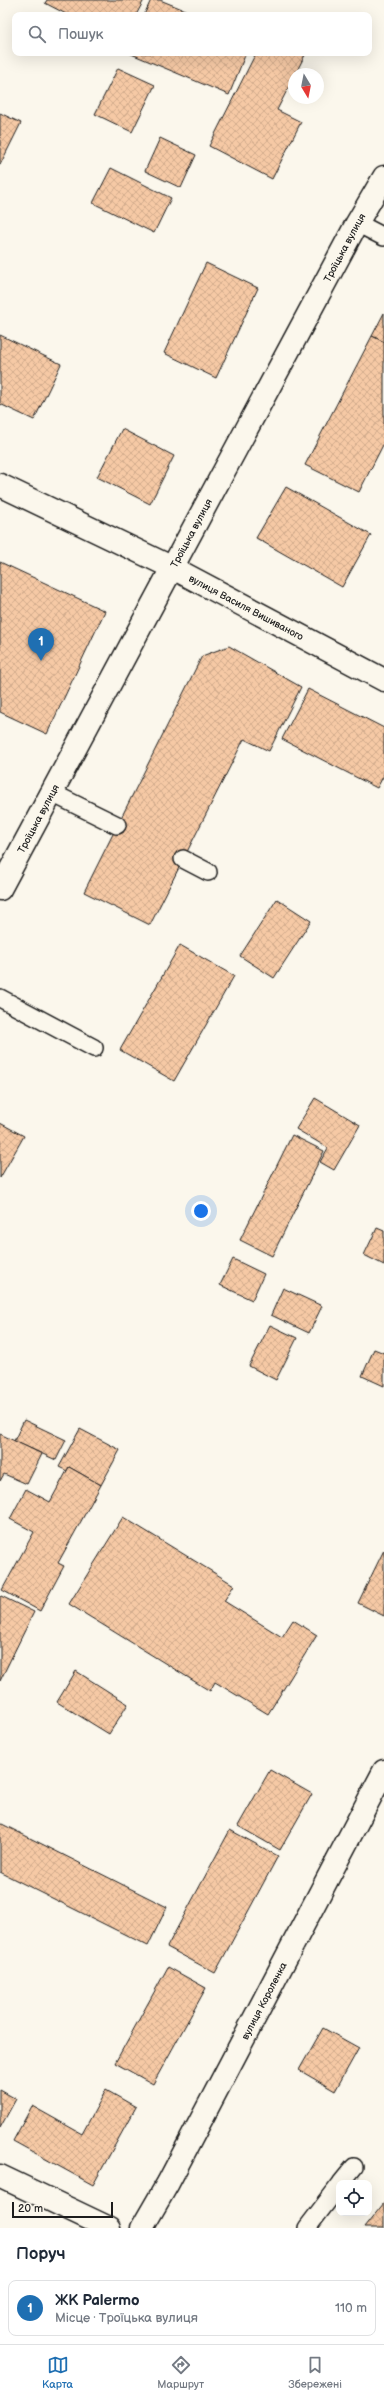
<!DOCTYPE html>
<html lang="uk">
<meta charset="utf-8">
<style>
body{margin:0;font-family:"Balsamiq Sans",sans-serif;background:#f2f2f3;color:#1f2937}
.controls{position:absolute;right:12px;bottom:12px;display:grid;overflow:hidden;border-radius:8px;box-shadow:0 4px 16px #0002}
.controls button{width:36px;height:36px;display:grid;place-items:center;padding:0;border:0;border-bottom:1px solid #e0e1e3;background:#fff;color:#1f2937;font:20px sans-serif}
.compass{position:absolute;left:288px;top:68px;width:36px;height:36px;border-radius:50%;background:#fff;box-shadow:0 4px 16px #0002;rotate:170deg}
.scale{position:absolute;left:12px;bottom:10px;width:101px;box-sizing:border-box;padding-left:4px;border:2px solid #1c1c1c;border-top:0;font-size:11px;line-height:14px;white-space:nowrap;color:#1c1c1c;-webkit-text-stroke:3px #fbf7ec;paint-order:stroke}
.you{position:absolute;left:201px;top:1211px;width:14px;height:14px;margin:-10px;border:3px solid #fff;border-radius:50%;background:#1a73e8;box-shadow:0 0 0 6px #1a73e833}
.badge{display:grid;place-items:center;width:26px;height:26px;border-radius:50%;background:#1f6fb2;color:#fff;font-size:13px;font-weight:700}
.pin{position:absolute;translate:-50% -33px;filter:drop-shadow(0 1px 2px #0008)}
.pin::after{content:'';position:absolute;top:21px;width:14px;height:12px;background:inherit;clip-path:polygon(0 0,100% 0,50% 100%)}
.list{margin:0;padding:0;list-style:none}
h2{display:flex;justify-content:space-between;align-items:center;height:52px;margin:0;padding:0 16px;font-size:17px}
h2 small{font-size:13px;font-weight:400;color:#747a83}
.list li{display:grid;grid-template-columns:26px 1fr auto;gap:12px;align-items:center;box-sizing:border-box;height:56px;margin:0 8px 8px;padding:0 8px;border:1px solid #e0e1e3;border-radius:8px}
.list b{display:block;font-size:15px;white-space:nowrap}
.list p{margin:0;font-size:13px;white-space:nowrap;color:#747a83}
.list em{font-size:13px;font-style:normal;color:#747a83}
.icon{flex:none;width:22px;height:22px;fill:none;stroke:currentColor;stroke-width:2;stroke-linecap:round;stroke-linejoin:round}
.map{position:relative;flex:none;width:384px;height:2228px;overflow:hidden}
.search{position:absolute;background:#fff;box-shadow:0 4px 16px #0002;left:12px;right:12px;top:12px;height:44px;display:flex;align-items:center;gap:10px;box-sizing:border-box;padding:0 14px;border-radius:8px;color:#747a83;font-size:15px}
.sheet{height:116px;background:#fff}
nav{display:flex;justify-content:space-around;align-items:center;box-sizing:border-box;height:56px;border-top:1px solid #e0e1e3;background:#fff;font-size:11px;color:#747a83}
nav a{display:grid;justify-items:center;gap:2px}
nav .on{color:#1f6fb2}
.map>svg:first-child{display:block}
.building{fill:url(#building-cross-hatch);stroke:#1c1c1c}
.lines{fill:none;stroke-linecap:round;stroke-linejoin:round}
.lane-casing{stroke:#1c1c1c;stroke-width:20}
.street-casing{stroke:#1c1c1c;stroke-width:25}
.secondary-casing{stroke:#1c1c1c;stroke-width:25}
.lane{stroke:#fbf7ec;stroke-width:17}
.street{stroke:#fbf7ec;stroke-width:22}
.secondary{stroke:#fbf7ec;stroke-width:22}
.labels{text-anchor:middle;stroke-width:3;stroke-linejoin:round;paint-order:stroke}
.street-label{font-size:10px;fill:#1c1c1c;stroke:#fbf7ec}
</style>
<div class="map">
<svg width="384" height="2228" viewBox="0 0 384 2228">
<defs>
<pattern id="building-cross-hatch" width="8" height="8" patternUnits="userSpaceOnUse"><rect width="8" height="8" fill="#f6c9a5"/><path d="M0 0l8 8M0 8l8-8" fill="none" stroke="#d2ac8d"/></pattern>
</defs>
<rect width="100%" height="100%" fill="#fbf7ec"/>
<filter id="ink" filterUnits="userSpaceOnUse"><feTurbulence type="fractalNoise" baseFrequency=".025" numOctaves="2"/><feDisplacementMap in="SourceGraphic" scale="8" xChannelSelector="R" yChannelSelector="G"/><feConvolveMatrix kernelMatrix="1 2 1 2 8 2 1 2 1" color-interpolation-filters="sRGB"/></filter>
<g filter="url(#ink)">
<!-- building -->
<g class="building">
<polygon points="47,0 144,0 136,15 68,15 45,3"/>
<polygon points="151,0 160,0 197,15 144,15"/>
<polygon points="129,53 246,53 229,95"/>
<polygon points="256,53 306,53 277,110 301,122 272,179 209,146"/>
<polygon points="118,68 155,85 132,132 95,114"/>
<polygon points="0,113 21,123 0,165"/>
<polygon points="160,138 196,155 181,188 145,171"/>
<polygon points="111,168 171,198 154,233 93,203"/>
<polygon points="206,263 258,288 216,378 164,353"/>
<polygon points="384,313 384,342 372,336"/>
<polygon points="0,335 61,364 34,420 0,404"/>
<polygon points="372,336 384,342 384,443 359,492 305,465"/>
<polygon points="122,429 174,456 150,504 97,477"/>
<polygon points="286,487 371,535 342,587 256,538"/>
<polygon points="0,562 105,611 47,734 0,712"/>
<polygon points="229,646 301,687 269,751 244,739 150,925 84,892 202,656"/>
<polygon points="308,689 384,728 384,775 377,788 282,739"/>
<polygon points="277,899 311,921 274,978 240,956"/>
<polygon points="180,945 234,976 174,1081 120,1050"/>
<polygon points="315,1098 360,1125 334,1170 320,1162 328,1148 296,1129"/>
<polygon points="0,1123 24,1136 0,1178"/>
<polygon points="292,1135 324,1151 272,1256 240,1240"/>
<polygon points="377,1228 384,1231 384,1265 364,1255"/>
<polygon points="233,1259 264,1274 252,1300 220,1285"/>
<polygon points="283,1288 322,1306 309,1333 271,1315"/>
<polygon points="270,1325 297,1338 276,1380 249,1366"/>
<polygon points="374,1349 384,1353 384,1386 362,1376"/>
<polygon points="24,1420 66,1440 56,1460 14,1441"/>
<polygon points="80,1429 120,1450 101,1485 69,1467 67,1471 59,1467"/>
<polygon points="0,1434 42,1454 27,1484 4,1474 0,1481"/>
<polygon points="69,1467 101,1485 58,1563 64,1566 40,1611 2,1590 34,1532 10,1519 26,1489 50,1502"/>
<polygon points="123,1517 234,1585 224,1601 282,1637 293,1620 317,1635 268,1714 215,1682 210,1691 69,1604"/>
<polygon points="384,1550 384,1616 358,1603"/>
<polygon points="1,1596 34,1612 0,1681 0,1597"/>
<polygon points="76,1671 128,1704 109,1734 57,1702"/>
<polygon points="270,1770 312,1794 280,1850 238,1826"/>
<polygon points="0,1823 167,1907 148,1946 0,1872"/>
<polygon points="230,1830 278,1856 215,1973 167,1947"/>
<polygon points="168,1967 206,1988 153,2084 115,2063"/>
<polygon points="323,2028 359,2048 335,2091 299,2070"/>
<polygon points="0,2090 16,2099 0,2128"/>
<polygon points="106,2090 136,2107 93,2185 13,2141 32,2106 82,2134"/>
<polygon points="384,2203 384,2228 364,2228"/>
</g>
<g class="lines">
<defs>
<g id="lane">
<polyline points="357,223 384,237"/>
<polyline points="52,793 117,825"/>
<polyline points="183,859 208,872"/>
<polyline points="0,998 94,1048"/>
<polyline points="341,2183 354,2167"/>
<polyline points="307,2228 339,2186"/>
</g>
<g id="street">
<path id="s1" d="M0 485 173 568 384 680"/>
<path id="s2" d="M0 889 357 223 384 177"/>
<polyline points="0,2176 109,2228"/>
</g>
<g id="secondary">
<path id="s3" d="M142 2228 168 2183 384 1771"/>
</g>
</defs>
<!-- lane casing -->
<use href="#lane" class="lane-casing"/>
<!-- street casing -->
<use href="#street" class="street-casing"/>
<!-- secondary casing -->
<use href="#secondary" class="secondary-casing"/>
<!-- lane -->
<use href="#lane" class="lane"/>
<!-- street -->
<use href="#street" class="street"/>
<!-- secondary -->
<use href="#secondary" class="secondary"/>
</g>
</g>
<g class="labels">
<!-- street labels -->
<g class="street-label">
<text dy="4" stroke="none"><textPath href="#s2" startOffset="728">Троїцька вулиця</textPath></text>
<text dy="4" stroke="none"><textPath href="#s2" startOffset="404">Троїцька вулиця</textPath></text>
<text dy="4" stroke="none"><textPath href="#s1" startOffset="275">вулиця Василя Вишиваного</textPath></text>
<text dy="4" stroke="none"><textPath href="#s2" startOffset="80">Троїцька вулиця</textPath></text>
<text dy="4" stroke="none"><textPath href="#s3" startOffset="258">вулиця Короленка</textPath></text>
</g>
</g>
</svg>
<div class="controls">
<button><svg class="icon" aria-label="locate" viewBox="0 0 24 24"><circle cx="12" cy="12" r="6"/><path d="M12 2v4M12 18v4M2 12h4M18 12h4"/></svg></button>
</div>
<svg class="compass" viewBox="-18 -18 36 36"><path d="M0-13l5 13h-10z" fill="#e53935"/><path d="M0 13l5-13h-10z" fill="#747a83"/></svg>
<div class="scale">20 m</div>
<div class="you"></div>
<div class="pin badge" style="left:41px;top:661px">1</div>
<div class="search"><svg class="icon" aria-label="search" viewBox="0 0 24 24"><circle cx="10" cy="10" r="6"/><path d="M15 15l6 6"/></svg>Пошук</div>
</div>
<section class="sheet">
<h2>Поруч<small></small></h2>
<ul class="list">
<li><span class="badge">1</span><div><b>ЖК Palermo</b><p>Місце · Троїцька вулиця</p></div><em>110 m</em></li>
</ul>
</section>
<nav>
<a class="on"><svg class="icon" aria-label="map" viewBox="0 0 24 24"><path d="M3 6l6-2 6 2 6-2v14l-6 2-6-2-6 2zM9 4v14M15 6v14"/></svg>Карта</a>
<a><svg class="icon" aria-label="directions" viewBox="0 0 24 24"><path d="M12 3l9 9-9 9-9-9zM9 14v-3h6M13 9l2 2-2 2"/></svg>Маршрут</a>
<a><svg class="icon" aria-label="saved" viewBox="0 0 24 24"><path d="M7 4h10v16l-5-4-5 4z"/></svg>Збережені</a>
</nav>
